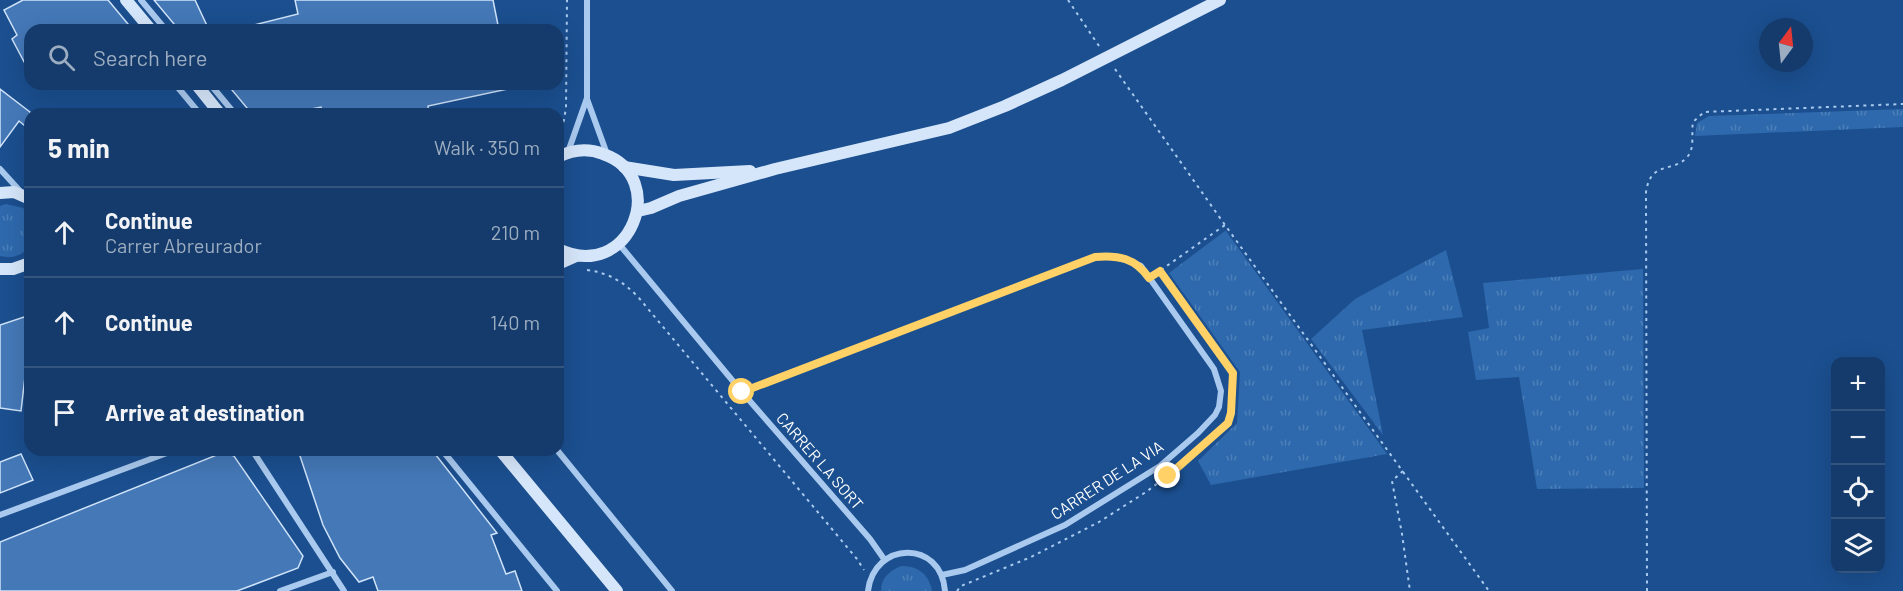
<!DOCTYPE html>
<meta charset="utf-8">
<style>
body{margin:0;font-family:Barlow,sans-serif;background:#214673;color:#f1f3f6}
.controls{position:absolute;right:18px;bottom:18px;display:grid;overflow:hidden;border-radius:12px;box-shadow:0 6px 24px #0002}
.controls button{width:54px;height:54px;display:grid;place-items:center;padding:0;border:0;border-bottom:2px solid #33557e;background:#143b6b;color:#f1f3f6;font:30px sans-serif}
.compass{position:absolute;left:1759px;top:18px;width:54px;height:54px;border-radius:50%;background:#143b6b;box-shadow:0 6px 24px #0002;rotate:15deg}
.stop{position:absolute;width:18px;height:18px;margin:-14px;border:4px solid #ffd166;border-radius:50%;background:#fff}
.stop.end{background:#ffd166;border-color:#fff;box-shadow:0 2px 6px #0008}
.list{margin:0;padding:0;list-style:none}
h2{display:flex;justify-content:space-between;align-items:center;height:78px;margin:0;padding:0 24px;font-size:26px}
h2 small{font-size:20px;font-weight:400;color:#9dadc1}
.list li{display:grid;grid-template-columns:39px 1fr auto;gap:18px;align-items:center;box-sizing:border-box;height:90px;padding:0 24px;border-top:2px solid #33557e}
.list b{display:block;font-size:22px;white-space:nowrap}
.list p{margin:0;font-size:20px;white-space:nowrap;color:#9dadc1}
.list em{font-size:20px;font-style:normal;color:#9dadc1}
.icon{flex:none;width:33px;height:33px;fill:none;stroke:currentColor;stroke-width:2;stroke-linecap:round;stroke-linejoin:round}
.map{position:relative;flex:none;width:1903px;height:591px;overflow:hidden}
.search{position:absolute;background:#143b6b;box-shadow:0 6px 24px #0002;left:24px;top:24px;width:540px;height:66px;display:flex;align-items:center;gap:15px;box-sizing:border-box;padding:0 21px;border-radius:18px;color:#9dadc1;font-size:22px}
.panel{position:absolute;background:#143b6b;box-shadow:0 6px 24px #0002;left:24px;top:108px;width:540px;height:348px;border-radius:18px}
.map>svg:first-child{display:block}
.grass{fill:url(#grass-tufts)}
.building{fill:#4478b7;stroke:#cfe3fa;stroke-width:1.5}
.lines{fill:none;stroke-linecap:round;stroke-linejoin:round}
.path{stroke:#a9c9ee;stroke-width:2;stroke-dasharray:3 4.5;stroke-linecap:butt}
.street{stroke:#a9c9ee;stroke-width:6}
.secondary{stroke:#d6e6fa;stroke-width:12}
.route{stroke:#ffd166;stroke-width:8}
.labels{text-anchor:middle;stroke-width:4.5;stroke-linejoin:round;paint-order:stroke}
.street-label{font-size:16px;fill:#fff;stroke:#1b4f8f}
</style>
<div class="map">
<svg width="1903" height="591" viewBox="0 0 1903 591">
<defs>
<pattern id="grass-tufts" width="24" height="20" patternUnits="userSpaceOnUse" patternTransform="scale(1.5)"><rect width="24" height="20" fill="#2e69ad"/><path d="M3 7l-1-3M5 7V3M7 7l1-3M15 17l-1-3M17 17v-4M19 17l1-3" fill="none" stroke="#4d80b9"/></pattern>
</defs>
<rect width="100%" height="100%" fill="#1b4f8f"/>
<!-- grass -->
<g class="grass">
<polygon points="1903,109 1903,127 1695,136 1697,123 1709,116"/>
<path d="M6 204 23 208 30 216V246C22 256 12 259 0 256V206Z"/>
<polygon points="1225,231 1226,231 1387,454 1211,485 1198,461 1237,423 1240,372 1169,273"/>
<polygon points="1446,250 1463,317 1362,330 1383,435 1311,339 1355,299"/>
<polygon points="1643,269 1644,488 1537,489 1519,377 1476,380 1468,332 1489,328 1483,283"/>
<path d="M901 566C918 566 929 574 932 591H881C881 578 889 571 901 566Z"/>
</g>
<!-- building -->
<g class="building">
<polygon points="23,0 108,0 133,30 30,30 30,73 12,39 17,35 4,10"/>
<polygon points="154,0 195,0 209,30 179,30"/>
<polygon points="295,0 493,0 499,30 251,30 250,26 298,14"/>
<polygon points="227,84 507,84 508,89 428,106 429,114 323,114 321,107 285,114 252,114"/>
<polygon points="0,89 30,112 30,130 19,121 0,147"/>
<polygon points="30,315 30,334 21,411 0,408 0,325"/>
<polygon points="298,450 432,450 497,533 491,535 506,574 515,571 522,591 378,591 373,577 359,582 340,558 323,525"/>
<polygon points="224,452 234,456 303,556 298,568 237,591 0,591 0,542"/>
<polygon points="21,454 33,480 0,493 0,462"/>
</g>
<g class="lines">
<!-- path -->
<g class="path">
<polyline points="1068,0 1099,46"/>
<polyline points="1115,69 1225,225 1489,591"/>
<polyline points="558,136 563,125 566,108 567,0"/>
<path d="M587 270C609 273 624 282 639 298L857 559 864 570"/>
<polyline points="1161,270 1225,225"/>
<polyline points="1403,471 1392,481 1402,534 1410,591"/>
<polyline points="957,591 961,586 1031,557 1099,522 1146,492 1182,465 1228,424 1231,413 1233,373 1160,271"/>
<path d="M1647 591 1646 192C1651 159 1674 174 1688 156 1695 147 1691 133 1693 122L1704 112 1903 104"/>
</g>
<!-- street -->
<g class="street">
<polyline points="141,0 166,30"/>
<polyline points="175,84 200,114"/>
<polyline points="210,84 235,114"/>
<polyline points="587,99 607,154"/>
<polyline points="568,152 587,98 587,0"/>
<polyline points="0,169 20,191"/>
<polyline points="619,244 742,392 870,539 884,559"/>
<path d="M742 392 1095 257C1112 256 1125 258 1141 266L1214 369 1221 391 1219 407 1215 415 1198 433 1160 466 1065 525 965 570 942 575"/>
<polyline points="252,450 344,591"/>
<polyline points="442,450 557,591"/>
<polyline points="557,450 672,591"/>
<polyline points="0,515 175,450"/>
<polyline points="280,591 333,572"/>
<path d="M868 591C874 541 941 539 945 591"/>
</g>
<!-- secondary -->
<g class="secondary">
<polyline points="126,0 151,30"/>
<polyline points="196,84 220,114"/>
<path d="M558 157C572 150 588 148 603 154 671 177 630 284 558 249"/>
<polyline points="624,167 674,175 750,171"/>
<polyline points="0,193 14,192 30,199"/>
<polyline points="638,211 651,208 679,196 775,169 949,128 1005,106 1062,80 1220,0"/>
<polyline points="558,264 576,256"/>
<polyline points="0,269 13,269 30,263"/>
<polyline points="500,450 617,591"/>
</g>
</g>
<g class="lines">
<!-- route -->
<path class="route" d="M742 392 1095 257C1119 255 1135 258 1149 278L1160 271 1233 373 1231 413 1228 423 1168 476"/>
</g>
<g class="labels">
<!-- street labels -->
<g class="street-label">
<text transform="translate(820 461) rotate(49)" y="6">CARRER LA SORT</text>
<text transform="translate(1107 480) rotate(-33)" y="6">CARRER DE LA VIA</text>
</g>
</g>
</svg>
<div class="controls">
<button>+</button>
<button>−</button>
<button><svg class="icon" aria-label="locate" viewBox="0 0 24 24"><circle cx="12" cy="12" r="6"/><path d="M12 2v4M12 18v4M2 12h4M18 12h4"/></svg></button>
<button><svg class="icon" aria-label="layers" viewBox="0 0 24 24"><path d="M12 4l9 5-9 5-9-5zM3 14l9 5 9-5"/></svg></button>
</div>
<svg class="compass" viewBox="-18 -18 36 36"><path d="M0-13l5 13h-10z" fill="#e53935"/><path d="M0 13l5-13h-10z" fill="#9dadc1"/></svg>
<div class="stop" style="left:742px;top:392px"></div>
<div class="stop end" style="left:1168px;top:476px"></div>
<div class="search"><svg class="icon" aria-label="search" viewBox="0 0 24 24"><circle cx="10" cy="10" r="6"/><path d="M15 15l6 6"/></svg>Search here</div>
<section class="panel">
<h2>5 min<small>Walk · 350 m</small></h2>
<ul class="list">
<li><svg class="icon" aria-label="ahead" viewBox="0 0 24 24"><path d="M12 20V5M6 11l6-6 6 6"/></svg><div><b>Continue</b><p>Carrer Abreurador</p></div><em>210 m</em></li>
<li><svg class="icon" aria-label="ahead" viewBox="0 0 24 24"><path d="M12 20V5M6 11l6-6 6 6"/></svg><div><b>Continue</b></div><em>140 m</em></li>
<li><svg class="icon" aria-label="arrive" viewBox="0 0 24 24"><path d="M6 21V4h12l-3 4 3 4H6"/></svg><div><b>Arrive at destination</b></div></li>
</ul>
</section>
</div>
